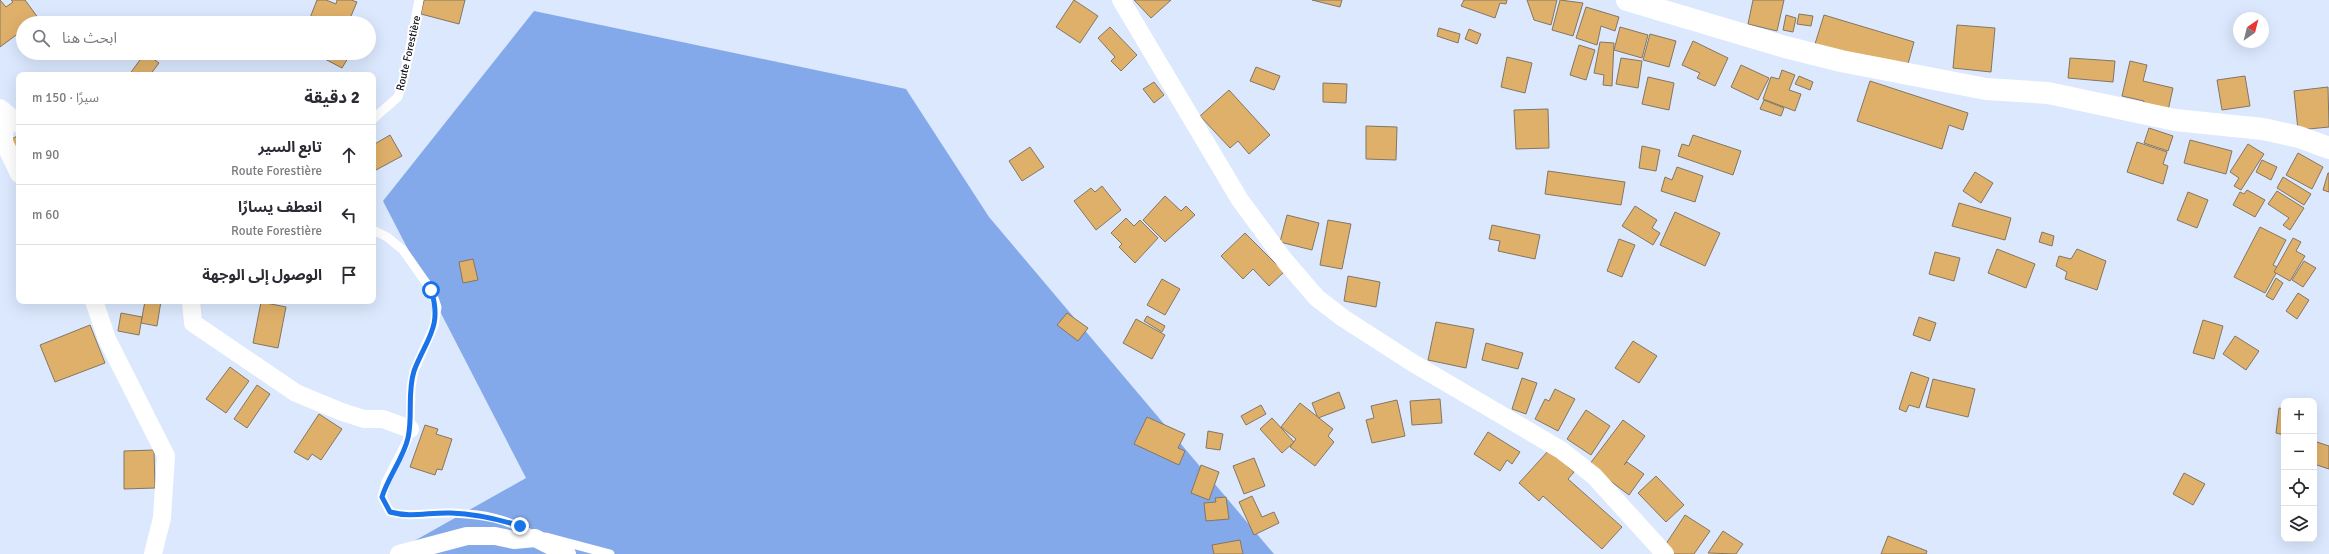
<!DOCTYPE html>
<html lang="ar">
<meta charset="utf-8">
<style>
body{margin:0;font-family:Signika,"Noto Sans Arabic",sans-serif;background:#f7f7f7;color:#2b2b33;direction:rtl}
.controls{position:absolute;right:12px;bottom:12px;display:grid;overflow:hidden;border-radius:8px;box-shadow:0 4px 16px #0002}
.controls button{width:36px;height:36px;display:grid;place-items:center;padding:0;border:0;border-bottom:1px solid #e1e1e2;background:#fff;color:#2b2b33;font:20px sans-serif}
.compass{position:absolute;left:2233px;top:12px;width:36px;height:36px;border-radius:50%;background:#fff;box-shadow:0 4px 16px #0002;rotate:35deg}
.stop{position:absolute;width:12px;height:12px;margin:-9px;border:3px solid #1a73e8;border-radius:50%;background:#fff}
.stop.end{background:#1a73e8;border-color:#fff;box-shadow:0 1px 4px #0008}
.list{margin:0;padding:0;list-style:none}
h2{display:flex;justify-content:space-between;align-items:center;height:52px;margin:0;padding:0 16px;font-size:17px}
h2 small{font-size:13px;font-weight:400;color:#7c7c81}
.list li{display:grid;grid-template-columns:26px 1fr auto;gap:12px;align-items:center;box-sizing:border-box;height:60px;padding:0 16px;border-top:1px solid #e1e1e2}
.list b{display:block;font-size:15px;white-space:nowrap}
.list p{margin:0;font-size:13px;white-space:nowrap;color:#7c7c81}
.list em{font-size:13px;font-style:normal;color:#7c7c81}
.icon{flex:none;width:22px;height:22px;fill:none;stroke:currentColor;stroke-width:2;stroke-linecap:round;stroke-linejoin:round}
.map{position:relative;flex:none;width:2329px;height:554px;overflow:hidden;direction:ltr}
.search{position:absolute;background:#fff;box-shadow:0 4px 16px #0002;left:16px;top:16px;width:360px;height:44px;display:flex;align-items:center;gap:10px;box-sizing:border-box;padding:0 14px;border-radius:22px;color:#7c7c81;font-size:15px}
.panel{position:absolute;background:#fff;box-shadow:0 4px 16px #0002;left:16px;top:72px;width:360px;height:232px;border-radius:8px;direction:rtl}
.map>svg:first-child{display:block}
.forest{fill:#84a9ea}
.building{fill:#dfb06a;stroke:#837663}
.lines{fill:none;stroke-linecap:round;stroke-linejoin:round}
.service{stroke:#fff;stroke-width:9}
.minor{stroke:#fff;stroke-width:18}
.tertiary{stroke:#fff;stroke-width:22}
.route{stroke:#1a73e8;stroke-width:5}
.labels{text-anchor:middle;stroke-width:4;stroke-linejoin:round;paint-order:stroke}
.street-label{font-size:11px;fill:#0b0f16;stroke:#fff}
</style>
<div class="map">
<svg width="2329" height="554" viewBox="0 0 2329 554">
<rect width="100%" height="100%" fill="#dbe8fd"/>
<!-- forest -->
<polygon class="forest" points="534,11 906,89 989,217 1274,554 391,554 526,478 383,201"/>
<!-- building -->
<g class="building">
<polygon points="0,0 6,7 13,2 11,0 25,0 39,19 33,23 23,23 23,30 0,47"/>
<polygon points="317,0 326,0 336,4 337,0 351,0 357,2 348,23 308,23"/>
<polygon points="424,0 465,0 459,24 421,14"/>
<polygon points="1074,0 1098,16 1080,43 1056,27"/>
<polygon points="1134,0 1171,0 1151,18"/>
<polygon points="1312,0 1342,0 1340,7"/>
<polygon points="1464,0 1507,0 1506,4 1500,3 1495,18 1461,6"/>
<polygon points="1527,0 1557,0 1551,25 1534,20"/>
<polygon points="1560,0 1583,3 1573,36 1552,30"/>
<polygon points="1753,0 1784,0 1777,31 1748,24"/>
<polygon points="1586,7 1619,17 1615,31 1601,26 1597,45 1576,38"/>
<polygon points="1799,14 1813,16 1811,26 1797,24"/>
<polygon points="1786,15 1796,18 1793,32 1783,30"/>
<polygon points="1824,15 1914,42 1906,71 1815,44"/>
<polygon points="1957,25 1995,28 1991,72 1953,68"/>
<polygon points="1110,27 1137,55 1121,71 1111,61 1115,57 1098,38"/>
<polygon points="1620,27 1648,35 1642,58 1614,50"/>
<polygon points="1439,28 1460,34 1458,43 1437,36"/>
<polygon points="1469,29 1481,34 1477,44 1465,39"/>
<polygon points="1650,34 1676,41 1669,67 1643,60"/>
<polygon points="1693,41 1728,58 1715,86 1697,78 1700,73 1682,65"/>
<polygon points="1600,42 1614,43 1612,86 1603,85 1604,75 1594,73"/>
<polygon points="1579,45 1595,50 1586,80 1570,75"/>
<polygon points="145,53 159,63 150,75 129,75"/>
<polygon points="326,53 351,53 342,68 323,58"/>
<polygon points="1507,57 1532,63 1525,93 1501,87"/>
<polygon points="1621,58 1642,61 1638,88 1616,84"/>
<polygon points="2070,58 2115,61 2113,82 2068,78"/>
<polygon points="2130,61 2147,65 2143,81 2173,88 2167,115 2142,109 2144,101 2122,96"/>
<polygon points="1741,65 1769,78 1758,100 1731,87"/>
<polygon points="1256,67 1280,76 1274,90 1250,81"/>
<polygon points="1782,70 1795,75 1789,90 1801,94 1795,111 1763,99 1771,77 1779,79"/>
<polygon points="1799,76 1813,82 1810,90 1795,84"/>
<polygon points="2245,76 2250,106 2222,110 2217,80"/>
<polygon points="1648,77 1674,83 1669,110 1642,104"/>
<polygon points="1870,81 1968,113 1963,130 1949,125 1942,149 1857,121"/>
<polygon points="1154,82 1164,95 1154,103 1143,89"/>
<polygon points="1323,83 1347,84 1346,103 1323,102"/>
<polygon points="2328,87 2329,127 2298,130 2294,91"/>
<polygon points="1229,90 1270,135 1249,154 1238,141 1230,148 1200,116"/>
<polygon points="1764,100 1784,108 1781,116 1760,109"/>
<polygon points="1548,109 1549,148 1516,149 1514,110"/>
<polygon points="1366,126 1397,127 1396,160 1366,159"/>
<polygon points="2149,128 2173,136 2168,151 2144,143"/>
<polygon points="19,135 19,160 8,141"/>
<polygon points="390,135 402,156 376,170 373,164 373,145"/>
<polygon points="1693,135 1741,151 1733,175 1678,156 1682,144 1689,146"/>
<polygon points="2190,140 2232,151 2226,174 2184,163"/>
<polygon points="2137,142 2167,152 2163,164 2168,166 2163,184 2127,172"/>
<polygon points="2248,144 2264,154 2241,190 2234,186 2239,178 2230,172"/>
<polygon points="1642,146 1660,150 1656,171 1639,168"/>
<polygon points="1030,147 1044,167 1022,181 1009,161"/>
<polygon points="2298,153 2323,167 2312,189 2286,175"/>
<polygon points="2262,160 2277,167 2271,180 2256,172"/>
<polygon points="1677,167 1703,176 1695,202 1661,191 1665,177 1672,180"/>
<polygon points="1548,171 1625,182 1621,205 1545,194"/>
<polygon points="1975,172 1993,183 1981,203 1963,191"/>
<polygon points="2328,173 2329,173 2329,192 2323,190"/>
<polygon points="2283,177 2311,194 2304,205 2277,188"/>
<polygon points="1102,186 1121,210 1096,230 1074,201 1091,188 1095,192"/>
<polygon points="2247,190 2265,200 2255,217 2233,205 2240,192 2244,194"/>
<polygon points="2277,191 2304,208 2290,230 2283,225 2289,218 2268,204"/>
<polygon points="2188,192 2208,200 2197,228 2177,220"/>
<polygon points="1165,196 1181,211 1186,206 1195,215 1165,242 1143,220"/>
<polygon points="1959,203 2011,218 2005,240 1952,226"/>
<polygon points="1635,206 1657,220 1652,228 1660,233 1653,245 1622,226"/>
<polygon points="1675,212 1720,233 1705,266 1660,245"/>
<polygon points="1287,215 1319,223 1312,250 1280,242"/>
<polygon points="1126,218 1134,226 1140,220 1158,238 1135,263 1119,247 1122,244 1111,233"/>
<polygon points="1328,220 1351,224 1342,269 1320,265"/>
<polygon points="1492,225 1540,235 1535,259 1498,251 1500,241 1489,239"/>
<polygon points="2260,227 2286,240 2273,265 2279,268 2265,293 2234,277"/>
<polygon points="2042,232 2054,236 2052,246 2039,242"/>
<polygon points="1245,233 1284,272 1269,286 1253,269 1243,279 1221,256"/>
<polygon points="2293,238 2301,242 2296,251 2305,256 2290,281 2274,272"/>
<polygon points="1619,239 1635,245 1622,277 1607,271"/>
<polygon points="1997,249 2035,264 2026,288 1988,273"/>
<polygon points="2077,249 2106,261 2097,290 2065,279 2067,272 2056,266 2059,256 2071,259"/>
<polygon points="1935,252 1960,258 1954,281 1929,274"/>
<polygon points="473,259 478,280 463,283 459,262"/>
<polygon points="2304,261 2316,268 2303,287 2292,280"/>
<polygon points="1348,276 1380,282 1376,307 1344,301"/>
<polygon points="2276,278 2283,283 2273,300 2266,296"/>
<polygon points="1162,279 1180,289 1165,315 1147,305"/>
<polygon points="2298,293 2309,300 2297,319 2286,311"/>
<polygon points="145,301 161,301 157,326 141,323"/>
<polygon points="261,302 286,307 278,348 253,343"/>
<polygon points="121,313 142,317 139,335 118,331"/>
<polygon points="1067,313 1088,328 1078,341 1057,325"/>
<polygon points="1147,316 1165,326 1162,332 1144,321"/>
<polygon points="1919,317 1936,323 1930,341 1913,335"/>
<polygon points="1136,319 1165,335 1152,359 1123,343"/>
<polygon points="2203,320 2223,326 2214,359 2193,353"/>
<polygon points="1436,322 1474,329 1466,368 1428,360"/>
<polygon points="90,325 105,363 55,382 40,345"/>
<polygon points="2235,336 2259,351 2246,370 2223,354"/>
<polygon points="1633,341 1657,356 1639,383 1615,368"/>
<polygon points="1486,343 1523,353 1518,369 1482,360"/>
<polygon points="230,367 249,381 226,413 206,399"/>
<polygon points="1911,372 1929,378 1919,408 1909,405 1906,412 1899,409"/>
<polygon points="1522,378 1537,383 1526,414 1512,409"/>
<polygon points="1933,379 1975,389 1968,417 1926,407"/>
<polygon points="257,385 270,394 247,428 234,419"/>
<polygon points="1555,389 1575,399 1558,431 1535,419 1545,399 1549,401"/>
<polygon points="1339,392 1345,408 1318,418 1312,403"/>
<polygon points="1440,399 1442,423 1412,425 1410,401"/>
<polygon points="1397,400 1405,436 1372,443 1366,420 1374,418 1371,406"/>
<polygon points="1300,403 1333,429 1328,436 1334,442 1315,466 1290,447 1296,439 1281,427"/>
<polygon points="1261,405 1266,414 1246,425 1241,416"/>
<polygon points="2279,408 2284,409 2284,435 2276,433"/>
<polygon points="1586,410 1610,426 1591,455 1567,439"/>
<polygon points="319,414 342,429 321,460 312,454 308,460 294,452"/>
<polygon points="1147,417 1185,434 1178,448 1185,451 1179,465 1134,444"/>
<polygon points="1272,418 1294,442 1282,453 1260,429"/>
<polygon points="1623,420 1645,436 1624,465 1627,462 1644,474 1629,495 1589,465"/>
<polygon points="425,425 438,429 436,434 452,439 442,470 437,469 435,475 410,467"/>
<polygon points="1208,431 1223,434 1220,450 1206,448"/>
<polygon points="1488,432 1520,452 1512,464 1507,460 1500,471 1474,454"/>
<polygon points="2314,441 2329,446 2329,469 2314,464"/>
<polygon points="154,450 155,488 124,489 124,451"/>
<polygon points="1549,450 1574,472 1568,479 1622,527 1602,549 1543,496 1539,501 1519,483"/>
<polygon points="1254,458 1265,486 1244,494 1233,466"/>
<polygon points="1201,465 1219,472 1209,500 1191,493"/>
<polygon points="2184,473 2205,484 2193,505 2173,494"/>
<polygon points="1656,476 1684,505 1666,522 1638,493"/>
<polygon points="1252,496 1262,517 1274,512 1279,523 1254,535 1239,502"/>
<polygon points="1226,497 1229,519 1206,521 1204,503 1216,502 1215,498"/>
<polygon points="1685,515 1710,531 1694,554 1667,554 1662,550"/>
<polygon points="1723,531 1743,544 1736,554 1708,553"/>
<polygon points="1888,536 1927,551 1926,554 1881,554"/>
<polygon points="1240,540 1243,554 1214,554 1212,545"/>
</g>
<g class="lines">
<!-- service -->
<g class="service">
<polyline points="373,119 398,97 404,78 419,0"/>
<path d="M373 230 387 237 403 250 431 290 437 307 434 326 414 371 411 388 410 429 407 441 386 482 382 497 390 512C411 518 430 512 451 513 481 514 510 518 534 537"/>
<polyline points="546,537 610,554"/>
</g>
<!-- minor -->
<g class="minor">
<polyline points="1121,0 1240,200 1285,261 1317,298 1343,318 1413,363 1561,450 1594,476 1665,554"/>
<polyline points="0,108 19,124"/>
<polyline points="5,113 4,142 19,174"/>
<polyline points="94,301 107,339 166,456 162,518 153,554"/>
<polyline points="191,301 193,323 296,393 342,412 364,419 383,419 410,429"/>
<polyline points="399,554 467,536 495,536 514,540 535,538 567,554"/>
</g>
<!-- tertiary -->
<polyline class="tertiary" points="1627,0 1785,47 1841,61 1986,89 2048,93 2175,120 2263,129 2299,137 2329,148"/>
</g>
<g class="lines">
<!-- route -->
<path class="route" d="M431 290C443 327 426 339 414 371 407 393 413 416 408 438 403 459 388 477 382 497L390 512C411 518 430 512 451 513 475 514 498 519 520 526"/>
</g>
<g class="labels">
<!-- street labels -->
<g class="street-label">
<text transform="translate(408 53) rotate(-77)" y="4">Route Forestière</text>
</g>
</g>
</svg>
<div class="controls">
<button>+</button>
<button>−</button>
<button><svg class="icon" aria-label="locate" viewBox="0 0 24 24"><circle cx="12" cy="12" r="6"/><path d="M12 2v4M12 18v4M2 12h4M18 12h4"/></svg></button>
<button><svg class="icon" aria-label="layers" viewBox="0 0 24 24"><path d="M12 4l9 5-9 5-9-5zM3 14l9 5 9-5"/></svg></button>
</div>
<svg class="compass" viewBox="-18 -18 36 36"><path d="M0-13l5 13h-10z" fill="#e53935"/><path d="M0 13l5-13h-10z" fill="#7c7c81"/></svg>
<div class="stop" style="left:431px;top:290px"></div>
<div class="stop end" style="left:520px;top:526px"></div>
<div class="search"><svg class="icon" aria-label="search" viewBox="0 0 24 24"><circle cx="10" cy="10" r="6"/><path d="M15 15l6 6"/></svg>ابحث هنا</div>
<section class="panel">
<h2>2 دقيقة<small>سيرًا · 150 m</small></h2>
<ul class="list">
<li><svg class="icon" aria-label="ahead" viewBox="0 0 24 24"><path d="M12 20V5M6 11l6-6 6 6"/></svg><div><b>تابع السير</b><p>Route Forestière</p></div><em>90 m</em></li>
<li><svg class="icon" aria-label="left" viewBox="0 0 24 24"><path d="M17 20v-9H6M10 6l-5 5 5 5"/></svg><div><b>انعطف يسارًا</b><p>Route Forestière</p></div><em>60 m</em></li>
<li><svg class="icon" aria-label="arrive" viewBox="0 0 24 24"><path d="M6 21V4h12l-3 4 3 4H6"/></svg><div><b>الوصول إلى الوجهة</b></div></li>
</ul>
</section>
</div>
